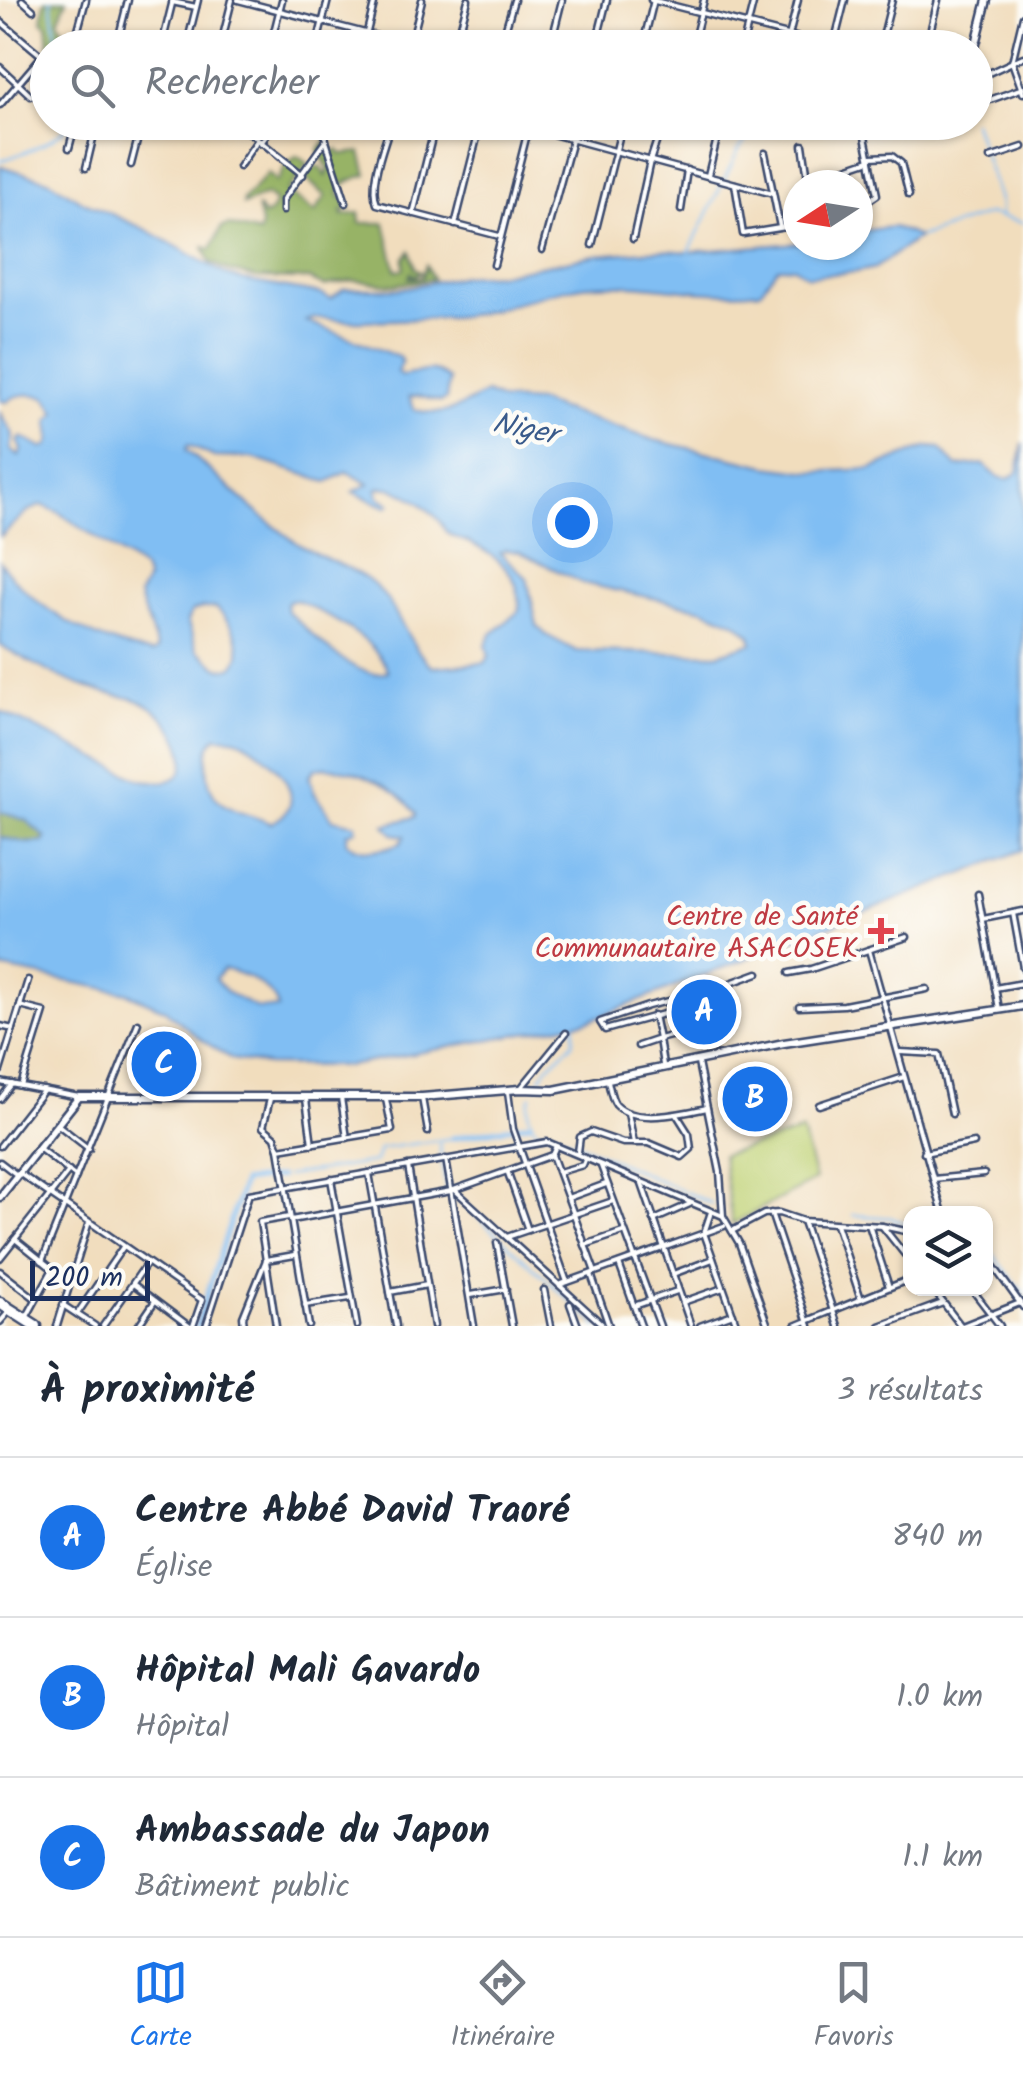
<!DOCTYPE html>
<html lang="fr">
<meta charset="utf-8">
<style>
body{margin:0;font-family:Kalam,sans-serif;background:#f2f2f3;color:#1f2937}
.controls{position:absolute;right:30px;bottom:30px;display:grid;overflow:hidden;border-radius:20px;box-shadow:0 2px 8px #0004}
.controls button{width:90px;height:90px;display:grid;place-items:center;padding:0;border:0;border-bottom:2px solid #e0e1e3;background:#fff;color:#1f2937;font:50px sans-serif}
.compass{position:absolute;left:783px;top:170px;width:90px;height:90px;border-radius:50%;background:#fff;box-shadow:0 2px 8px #0004;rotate:258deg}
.scale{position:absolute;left:30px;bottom:25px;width:120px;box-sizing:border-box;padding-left:10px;border:5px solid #1b2f5e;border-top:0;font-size:28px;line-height:35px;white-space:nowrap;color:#1b2f5e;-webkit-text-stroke:8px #fdfcf7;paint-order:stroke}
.you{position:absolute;left:572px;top:522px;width:35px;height:35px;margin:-25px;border:8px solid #fff;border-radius:50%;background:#1a73e8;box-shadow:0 0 0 15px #1a73e833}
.badge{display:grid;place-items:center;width:65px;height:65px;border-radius:50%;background:#1a73e8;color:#fff;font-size:32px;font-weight:700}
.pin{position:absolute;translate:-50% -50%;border:5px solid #fff;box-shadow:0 2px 10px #0006}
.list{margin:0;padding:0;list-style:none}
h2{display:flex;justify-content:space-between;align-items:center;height:130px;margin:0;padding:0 40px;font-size:42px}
h2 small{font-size:32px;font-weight:400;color:#747a83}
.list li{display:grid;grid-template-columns:65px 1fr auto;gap:30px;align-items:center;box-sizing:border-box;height:160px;padding:0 40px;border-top:2px solid #e0e1e3}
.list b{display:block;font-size:38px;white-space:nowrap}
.list p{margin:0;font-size:32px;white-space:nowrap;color:#747a83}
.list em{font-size:32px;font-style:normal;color:#747a83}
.icon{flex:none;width:55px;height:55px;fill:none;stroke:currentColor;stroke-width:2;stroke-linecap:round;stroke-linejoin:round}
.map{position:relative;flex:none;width:1023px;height:1326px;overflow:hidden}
.search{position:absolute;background:#fff;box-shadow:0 2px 8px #0004;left:30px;right:30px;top:30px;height:110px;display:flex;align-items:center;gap:25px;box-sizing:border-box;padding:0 35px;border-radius:55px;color:#747a83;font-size:38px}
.sheet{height:610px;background:#fff}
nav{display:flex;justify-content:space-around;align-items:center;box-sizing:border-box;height:140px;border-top:2px solid #e0e1e3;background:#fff;font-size:28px;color:#747a83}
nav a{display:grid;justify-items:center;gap:5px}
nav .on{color:#1a73e8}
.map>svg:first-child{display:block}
.green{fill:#bfd174;stroke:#6d8069;stroke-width:2.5}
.forest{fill:#97b366;stroke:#597162;stroke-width:2.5}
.water{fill:#80bef3;stroke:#4e76a8;stroke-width:2.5;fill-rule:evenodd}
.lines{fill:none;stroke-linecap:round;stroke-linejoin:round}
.stream{stroke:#80bef3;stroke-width:2.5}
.canal{stroke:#80bef3;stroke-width:5}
.street-casing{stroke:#3b496c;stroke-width:9}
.secondary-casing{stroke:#3b496c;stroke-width:11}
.highway-casing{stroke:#3b496c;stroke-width:15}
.street{stroke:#fff;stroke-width:4}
.secondary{stroke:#fff;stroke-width:6}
.highway{stroke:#fff;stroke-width:10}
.health-dot{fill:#e0444e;stroke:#fdfcf7;stroke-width:4}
.labels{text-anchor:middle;stroke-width:9;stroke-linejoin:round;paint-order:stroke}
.health-label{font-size:28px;fill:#be3a42;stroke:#fdfcf7;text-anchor:end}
.water-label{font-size:30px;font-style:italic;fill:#395a8b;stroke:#fdfcf7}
</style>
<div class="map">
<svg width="1023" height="1326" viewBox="0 0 1023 1326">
<rect width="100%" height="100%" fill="#fdfcf7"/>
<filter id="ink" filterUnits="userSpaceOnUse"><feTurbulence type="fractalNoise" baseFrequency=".01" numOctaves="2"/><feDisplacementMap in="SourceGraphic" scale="20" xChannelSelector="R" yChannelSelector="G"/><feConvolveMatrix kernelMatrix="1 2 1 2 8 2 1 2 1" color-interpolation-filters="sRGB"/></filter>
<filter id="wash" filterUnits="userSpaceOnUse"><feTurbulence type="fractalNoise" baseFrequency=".0048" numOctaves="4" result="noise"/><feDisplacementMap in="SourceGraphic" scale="40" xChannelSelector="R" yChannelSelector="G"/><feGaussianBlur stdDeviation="2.25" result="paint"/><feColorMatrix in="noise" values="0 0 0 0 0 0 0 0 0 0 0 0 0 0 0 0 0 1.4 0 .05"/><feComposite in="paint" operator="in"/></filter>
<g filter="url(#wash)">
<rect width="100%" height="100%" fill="#f1ddbd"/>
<!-- green -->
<polygon class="green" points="802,1131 815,1180 732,1224 722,1155"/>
<!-- forest -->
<g class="forest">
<polygon points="45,0 67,0 58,20 72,44 68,47 58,40 49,47 47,25 42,21"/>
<path d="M327 140 325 152 339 150 340 154 361 152 367 175C353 179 343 181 339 194L351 207 342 211 343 215 359 213 360 223H385L396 270 404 269V259L410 251 415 268 421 272 413 276 411 273 409 278 422 277 426 265 433 279 393 285 352 280 324 286 309 279 257 278 229 271 210 262 204 247 211 249 221 228 228 225 259 233 261 224 257 207 264 216 270 213 275 202 266 195 243 205V200L268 173 277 182 285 166 297 156 308 164 287 192 315 212 326 196 305 178 314 167H321L326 176 329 169 318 151Z"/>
<polygon points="0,812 26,820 44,834 44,842 27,843 0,837"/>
</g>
<!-- water -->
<path class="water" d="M0 166 48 180 80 200 147 230 227 275 242 280 321 294 331 299 344 289H399L463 276 500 274 596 255 663 250 689 252 798 243 858 245V231L893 227 919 237 875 268 856 272 808 276 794 267H778L760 291C704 298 648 281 592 285 541 289 495 316 443 318 412 319 381 321 351 321 334 321 321 314 306 321L399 357 402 362 397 372 401 376C420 374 431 363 449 380L446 399 441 402 418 396 409 397 415 410C449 418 458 407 486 393L501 400 539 402 654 440 767 466 811 472 871 469 927 447 940 448 957 467 983 464 998 477 1008 479 1018 472 1023 443V850L588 1021 348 1066 267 1065 232 1059 202 1040 164 1009 128 993 0 968V837L27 843 44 842 46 838 26 820 0 812V711L139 779C211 797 184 723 144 703 130 696 113 696 98 691 65 681 30 663 0 645V562C35 610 94 643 153 653L157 650C153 630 142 613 139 595L147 580 143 569 58 512 42 505 28 511 0 537V413L13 434 11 450 19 456 22 450 18 441 22 437 42 448 48 446 51 438 49 421 56 412 46 397C32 394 18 392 7 402L0 401ZM188 445 214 457 253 458 327 482 347 472 369 484 353 492 386 507 390 504 378 496V488C397 484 426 506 438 519 442 523 443 529 447 532 451 537 462 540 468 542 498 556 522 574 519 611L491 635 486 645 489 656 485 663 433 667C405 644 398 602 368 580 348 565 321 559 299 544 258 517 224 481 186 450ZM505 550 520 552 582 583 704 609 737 623 751 635 752 643 717 654 577 651 546 635 537 626 527 578 500 553ZM290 600 299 601C331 618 373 636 388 671 361 687 307 629 287 611L286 603ZM202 608H217C231 624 250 649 232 668H219L197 650 187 621 192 611ZM216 737C223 738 234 737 240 740 268 753 319 801 271 823 236 809 208 811 207 766 207 754 207 746 216 737ZM324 767C359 769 394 785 416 813L415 817 385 825 393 834 405 836 401 843C384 850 362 855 347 842V833L356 830V824L333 819 315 794 309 776 315 769ZM223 969C244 973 274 987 278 1009L257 1008 228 993 215 979Z"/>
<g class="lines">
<!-- stream -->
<g class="stream">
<polyline points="51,0 58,48"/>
<polyline points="973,122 1000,203 1000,217"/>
<path d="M0 161C22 154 58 141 71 122"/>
<polyline points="920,237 988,214 1023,223"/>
<polyline points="689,252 739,149 754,131 773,125"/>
<polyline points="536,1087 546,1068 573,1043 575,1025"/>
<path d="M531 1096C526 1110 528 1119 537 1130L550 1131 712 1204"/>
<polyline points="439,1143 441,1157"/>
<polyline points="442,1163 446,1188"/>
<polyline points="286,1176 375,1162 379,1149 453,1138"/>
<polyline points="455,1196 598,1326"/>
<polyline points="853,1215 893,1218 910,1226"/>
<polyline points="986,1252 993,1254 1023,1293"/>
</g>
<!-- canal -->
<g class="canal">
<polyline points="453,1138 530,1123"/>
<polyline points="197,1326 243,1182 280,1177"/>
</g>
</g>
</g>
<g filter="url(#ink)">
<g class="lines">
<defs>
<g id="street">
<polyline points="22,0 33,10"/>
<polyline points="238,0 423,48"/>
<polyline points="651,0 839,48"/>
<polyline points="172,2 196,7"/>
<polyline points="1023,16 1012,62 1023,93"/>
<polyline points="0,21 48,61"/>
<polyline points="73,48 86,0"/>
<polyline points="116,48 128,0"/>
<polyline points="161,48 173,0"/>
<polyline points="186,48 198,0"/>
<polyline points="220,48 232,0"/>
<polyline points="270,48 282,0"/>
<polyline points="316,48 328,0"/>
<polyline points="363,48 375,0"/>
<polyline points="410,48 422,0"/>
<polyline points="455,48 468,0"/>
<polyline points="500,48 514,0"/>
<polyline points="550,48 562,0"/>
<polyline points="595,48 607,0"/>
<polyline points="642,48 654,0"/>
<polyline points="692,48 704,0"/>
<polyline points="742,48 754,0"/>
<polyline points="786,48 798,0"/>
<polyline points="833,48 845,0"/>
<polyline points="880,48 892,0"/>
<polyline points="926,48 938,0"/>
<polyline points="0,67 31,96"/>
<polyline points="976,79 1023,57"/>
<polyline points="0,105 40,58"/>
<polyline points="976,105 1023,88"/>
<polyline points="236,122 303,175"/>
<path d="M391 122C385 145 368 183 377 204L499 236"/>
<polyline points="508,122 773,194"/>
<polyline points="714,122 735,128"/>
<polyline points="814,126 814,122"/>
<polyline points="165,132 167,122"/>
<polyline points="326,141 346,203"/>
<polyline points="261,143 276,122"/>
<polyline points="803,145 809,185"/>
<polyline points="69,148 76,122"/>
<polyline points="765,153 780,227"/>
<polyline points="871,157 892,156 901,163 909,195"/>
<polyline points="990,158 1023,147"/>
<polyline points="131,165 142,122"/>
<polyline points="239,167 258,139"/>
<polyline points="86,168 97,122"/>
<polyline points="708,175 721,122"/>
<polyline points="809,181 870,160"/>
<polyline points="735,184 743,234 798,225"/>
<polyline points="858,208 877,195 862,122"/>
<polyline points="681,210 687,170"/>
<polyline points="283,211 283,200 326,140 322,122"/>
<polyline points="413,214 436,122"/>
<polyline points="455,225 481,122"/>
<polyline points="633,239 650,161 663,122"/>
<polyline points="592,245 623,122"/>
<polyline points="542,250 577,122"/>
<polyline points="494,265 530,122"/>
<polyline points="978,894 999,1009"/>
<polyline points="1013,913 1023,968"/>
<polyline points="983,919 1023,911"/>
<polyline points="869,950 942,1210"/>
<polyline points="789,973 811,969 907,937"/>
<polyline points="995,988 1023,983"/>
<polyline points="711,1001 605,1030 600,1022 648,1006 709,991 758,973"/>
<polyline points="20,1006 44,1012 21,1086"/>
<polyline points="799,1007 844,1005 927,989"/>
<polyline points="0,1026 13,1029"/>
<polyline points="638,1046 659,1039 654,1015"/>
<polyline points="900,1052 939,1054 952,1114"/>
<polyline points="698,1063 720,1172 723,1216 739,1243 768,1326"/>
<polyline points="663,1065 659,1039 701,1028"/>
<polyline points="0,1071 28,980"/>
<path d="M608 1081C610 1089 611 1099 616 1105 635 1125 684 1113 707 1108"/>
<polyline points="0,1082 79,1097"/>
<polyline points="521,1088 566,1033"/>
<polyline points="508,1092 513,1129 567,1282"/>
<polyline points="341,1098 347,1138"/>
<polyline points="422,1098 428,1132"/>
<polyline points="0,1099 12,1084"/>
<polyline points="270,1099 263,1127 275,1137 279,1149 309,1326"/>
<polyline points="306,1099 312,1144"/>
<polyline points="819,1105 904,1077"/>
<polyline points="628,1113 634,1143"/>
<polyline points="57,1124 89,1149"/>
<polyline points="0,1146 44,1090"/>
<polyline points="556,1146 552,1155 595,1272"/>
<polyline points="40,1149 76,1177"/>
<polyline points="279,1149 392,1130 386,1099"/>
<polyline points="578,1152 580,1137 591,1132 623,1143 649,1143 682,1157 691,1149 689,1134 677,1115"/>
<polyline points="924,1153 974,1143"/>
<polyline points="446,1159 474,1326"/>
<polyline points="0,1162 17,1175"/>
<polyline points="408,1166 434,1326"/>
<polyline points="601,1166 660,1326"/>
<polyline points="559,1172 583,1165 585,1160"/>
<polyline points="19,1173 202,1300 193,1326"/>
<polyline points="369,1173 396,1326"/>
<polyline points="508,1173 528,1230"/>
<polyline points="331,1179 357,1326"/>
<polyline points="933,1179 984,1174"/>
<polyline points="642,1184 691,1326"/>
<polyline points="456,1191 604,1326"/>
<polyline points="568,1198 606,1184"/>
<polyline points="711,1212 704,1233 737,1326"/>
<polyline points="771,1213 809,1326"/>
<polyline points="291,1220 451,1191 552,1155"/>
<polyline points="654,1220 690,1204"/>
<polyline points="803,1221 838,1326"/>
<polyline points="836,1224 861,1299"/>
<polyline points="869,1225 889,1287"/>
<polyline points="882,1226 910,1261"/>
<polyline points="732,1231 764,1214 779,1213 803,1221 882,1226 910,1232"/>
<polyline points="507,1237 613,1201"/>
<polyline points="15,1239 70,1283"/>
<polyline points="497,1243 512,1326"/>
<polyline points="585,1245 623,1232"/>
<polyline points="986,1256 1023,1307"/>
<polyline points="0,1258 69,1171"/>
<polyline points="42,1261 138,1023"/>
<polyline points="619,1264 641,1326"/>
<polyline points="0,1271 36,1299"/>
<polyline points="591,1274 609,1326"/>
<polyline points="673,1274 713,1259"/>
<polyline points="133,1284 189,1326"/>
<polyline points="559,1285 724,1226"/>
<polyline points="932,1288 961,1326"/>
<polyline points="971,1288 1000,1326"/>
<polyline points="544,1290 551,1326"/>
<polyline points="390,1292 427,1285"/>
<polyline points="471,1295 506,1289"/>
<polyline points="683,1302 723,1288"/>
<polyline points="570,1304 578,1326"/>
<polyline points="63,1305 95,1326"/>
<polyline points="305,1305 350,1298"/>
<polyline points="634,1306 677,1291"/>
<polyline points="77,1314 123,1247"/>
<polyline points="26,1318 53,1269"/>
<polyline points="0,1322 7,1314"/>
<polyline points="57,1326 88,1225"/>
<polyline points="103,1326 147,1263"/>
<polyline points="138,1326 155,1301"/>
<polyline points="206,1326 249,1194 547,1142 723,1216"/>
<polyline points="244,1326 243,1317 266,1260 295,1255"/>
<polyline points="276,1326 260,1222 289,1217"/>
<polyline points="700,1326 733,1314"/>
<polyline points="795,1326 910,1279"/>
<polyline points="880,1326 943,1303"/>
<polyline points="962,1326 1020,1303"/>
</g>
<g id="secondary">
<polyline points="975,48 987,0"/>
<polyline points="0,1197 79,1097 422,1097 520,1089 554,1090 784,1043 1023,1006"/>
</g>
<polyline id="highway" points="0,1303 36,1326"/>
</defs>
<!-- street casing -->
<use href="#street" class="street-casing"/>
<!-- secondary casing -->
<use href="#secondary" class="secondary-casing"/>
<!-- highway casing -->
<use href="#highway" class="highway-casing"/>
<!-- street -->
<use href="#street" class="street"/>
<!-- secondary -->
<use href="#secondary" class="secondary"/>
<!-- highway -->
<use href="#highway" class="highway"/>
</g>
</g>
<!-- markers -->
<path class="health-dot" d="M876 916h10v10h10v10h-10v10h-10v-10h-10v-10h10z"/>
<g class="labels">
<!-- health labels -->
<g class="health-label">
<text x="858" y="925">Centre de Santé<tspan x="858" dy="32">Communautaire ASACOSEK</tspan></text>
</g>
<!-- water labels -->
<g class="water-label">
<text transform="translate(525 428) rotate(11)" y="10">Niger</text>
</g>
</g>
</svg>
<div class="controls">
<button><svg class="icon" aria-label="layers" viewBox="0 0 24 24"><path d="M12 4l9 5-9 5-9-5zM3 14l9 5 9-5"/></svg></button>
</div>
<svg class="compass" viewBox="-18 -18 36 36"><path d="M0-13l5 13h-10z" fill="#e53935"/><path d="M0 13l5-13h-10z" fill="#747a83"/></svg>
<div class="scale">200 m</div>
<div class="you"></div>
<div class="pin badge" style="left:704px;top:1012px">A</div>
<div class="pin badge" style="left:755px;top:1099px">B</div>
<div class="pin badge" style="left:164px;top:1064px">C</div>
<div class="search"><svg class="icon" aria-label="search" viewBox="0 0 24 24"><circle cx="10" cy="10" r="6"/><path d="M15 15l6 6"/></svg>Rechercher</div>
</div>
<section class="sheet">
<h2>À proximité<small>3 résultats</small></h2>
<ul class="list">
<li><span class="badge">A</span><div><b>Centre Abbé David Traoré</b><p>Église</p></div><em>840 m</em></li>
<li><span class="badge">B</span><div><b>Hôpital Mali Gavardo</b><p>Hôpital</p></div><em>1.0 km</em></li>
<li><span class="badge">C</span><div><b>Ambassade du Japon</b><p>Bâtiment public</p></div><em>1.1 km</em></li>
</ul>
</section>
<nav>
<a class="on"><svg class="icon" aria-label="map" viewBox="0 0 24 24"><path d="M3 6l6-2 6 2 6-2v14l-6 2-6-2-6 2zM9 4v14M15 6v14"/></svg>Carte</a>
<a><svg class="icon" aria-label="directions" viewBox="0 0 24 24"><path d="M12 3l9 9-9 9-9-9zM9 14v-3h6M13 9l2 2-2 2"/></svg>Itinéraire</a>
<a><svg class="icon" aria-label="saved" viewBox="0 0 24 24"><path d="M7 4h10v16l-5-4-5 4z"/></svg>Favoris</a>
</nav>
